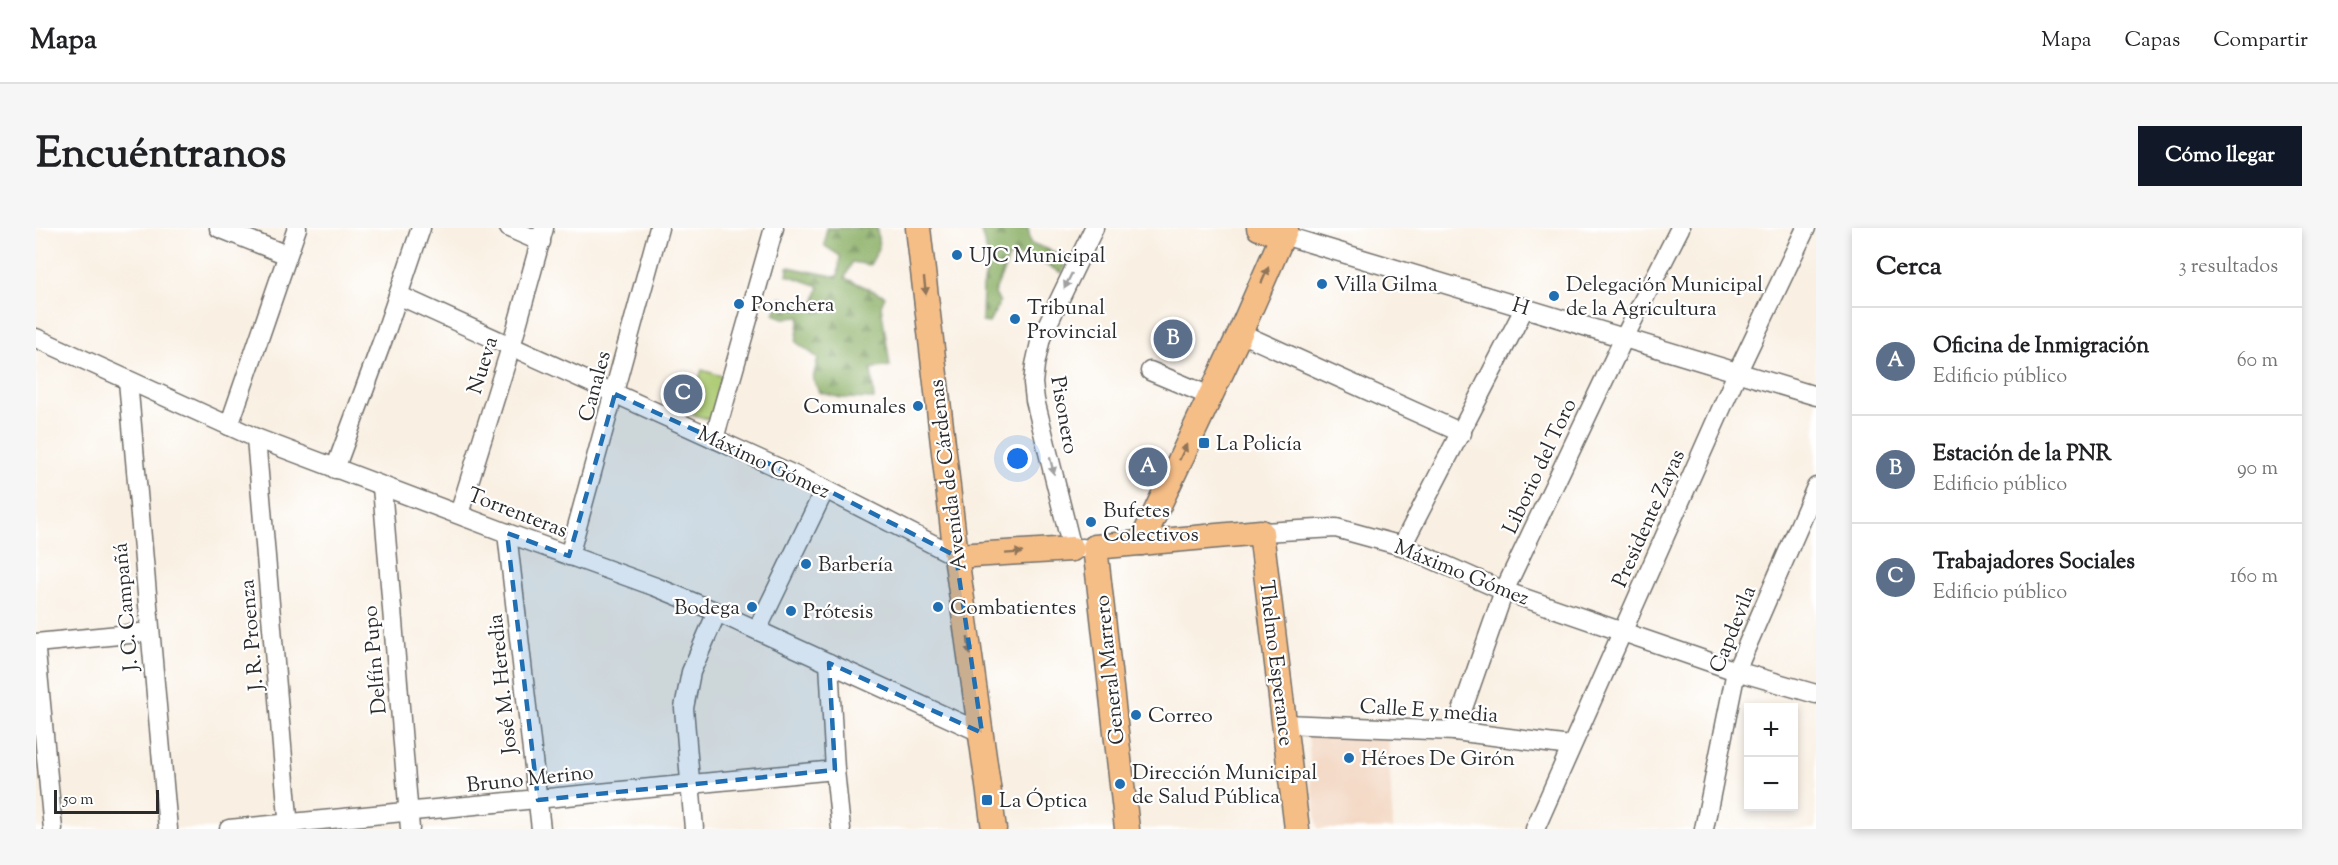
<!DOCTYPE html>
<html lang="es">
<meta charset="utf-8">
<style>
body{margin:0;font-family:"Sorts Mill Goudy",serif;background:#f6f6f6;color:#202124}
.controls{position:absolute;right:18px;bottom:18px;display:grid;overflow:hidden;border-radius:0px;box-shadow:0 3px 9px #0003}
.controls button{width:54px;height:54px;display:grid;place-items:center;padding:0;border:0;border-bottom:2px solid #e0e0e0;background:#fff;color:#202124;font:30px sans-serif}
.scale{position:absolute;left:18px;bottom:15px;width:105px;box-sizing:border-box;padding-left:6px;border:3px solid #2b2b2b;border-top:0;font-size:16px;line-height:21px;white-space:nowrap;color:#2b2b2b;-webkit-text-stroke:4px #fff;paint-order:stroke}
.you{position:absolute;left:982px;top:231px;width:21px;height:21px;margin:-15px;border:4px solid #fff;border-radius:50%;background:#1a73e8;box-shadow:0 0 0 9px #1a73e833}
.badge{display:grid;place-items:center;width:39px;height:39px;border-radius:50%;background:#111827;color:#fff;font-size:20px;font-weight:700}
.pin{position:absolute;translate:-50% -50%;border:3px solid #fff;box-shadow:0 2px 6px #0006}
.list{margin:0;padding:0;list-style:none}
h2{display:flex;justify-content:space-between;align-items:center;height:78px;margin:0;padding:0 24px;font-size:26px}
h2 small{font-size:20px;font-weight:400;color:#757577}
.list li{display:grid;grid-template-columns:39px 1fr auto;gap:18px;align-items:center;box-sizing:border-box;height:108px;padding:0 24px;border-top:2px solid #e0e0e0}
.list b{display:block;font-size:22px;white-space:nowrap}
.list p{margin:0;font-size:20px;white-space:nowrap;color:#757577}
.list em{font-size:20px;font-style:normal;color:#757577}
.map{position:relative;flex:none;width:1780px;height:601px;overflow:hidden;border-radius:0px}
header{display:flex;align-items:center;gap:36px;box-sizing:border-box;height:84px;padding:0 30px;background:#fff;border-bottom:2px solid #e0e0e0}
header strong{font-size:28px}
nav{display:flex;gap:33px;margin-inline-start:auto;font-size:21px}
.intro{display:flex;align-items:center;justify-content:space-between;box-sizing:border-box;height:144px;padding:0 36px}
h1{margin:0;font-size:42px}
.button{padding:15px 27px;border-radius:0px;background:#111827;color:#fff;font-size:21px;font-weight:700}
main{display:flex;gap:36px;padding:0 36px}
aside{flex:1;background:#fff;border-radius:0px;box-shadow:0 3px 9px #0003}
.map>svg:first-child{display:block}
.built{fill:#f2d4be}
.forest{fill:url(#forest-firs);stroke:#5a6c47;stroke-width:1.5}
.garden{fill:#acca71;stroke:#6c7a4e;stroke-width:1.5}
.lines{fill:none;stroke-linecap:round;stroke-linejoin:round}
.minor-casing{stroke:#73706b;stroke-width:21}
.major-casing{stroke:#73706b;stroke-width:27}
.minor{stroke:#fff;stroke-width:18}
.major{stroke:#f6be87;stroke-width:24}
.oneway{fill:#907459}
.oneway2{fill:#a0a0a0}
.marked{fill:#1f6fb2;fill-opacity:0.2;stroke:#1f6fb2;stroke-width:4.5;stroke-dasharray:12 8;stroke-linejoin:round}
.poi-dot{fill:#1f6fb2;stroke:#fff;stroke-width:2}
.labels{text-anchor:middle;stroke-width:4.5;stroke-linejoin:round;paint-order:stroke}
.poi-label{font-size:21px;fill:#2b2b2b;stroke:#fff;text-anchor:start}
.street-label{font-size:21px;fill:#2b2b2b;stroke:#fff}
</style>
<header>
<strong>Mapa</strong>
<nav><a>Mapa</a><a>Capas</a><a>Compartir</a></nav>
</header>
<div class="intro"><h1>Encuéntranos</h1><a class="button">Cómo llegar</a></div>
<main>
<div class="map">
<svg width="1780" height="601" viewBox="0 0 1780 601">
<defs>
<pattern id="forest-firs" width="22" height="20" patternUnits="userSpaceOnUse" patternTransform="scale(1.5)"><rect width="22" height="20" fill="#89ae63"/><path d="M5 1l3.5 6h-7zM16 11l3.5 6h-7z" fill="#708e52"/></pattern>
</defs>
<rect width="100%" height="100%" fill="#fff"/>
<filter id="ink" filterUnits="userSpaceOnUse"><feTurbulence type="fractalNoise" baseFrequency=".0167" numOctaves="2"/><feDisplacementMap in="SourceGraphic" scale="12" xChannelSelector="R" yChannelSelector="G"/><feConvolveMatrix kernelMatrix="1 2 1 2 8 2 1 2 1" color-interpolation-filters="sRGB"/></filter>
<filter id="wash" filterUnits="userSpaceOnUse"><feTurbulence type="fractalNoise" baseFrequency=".008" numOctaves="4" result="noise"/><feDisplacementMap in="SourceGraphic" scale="24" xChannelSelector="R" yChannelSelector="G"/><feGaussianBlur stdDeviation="1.35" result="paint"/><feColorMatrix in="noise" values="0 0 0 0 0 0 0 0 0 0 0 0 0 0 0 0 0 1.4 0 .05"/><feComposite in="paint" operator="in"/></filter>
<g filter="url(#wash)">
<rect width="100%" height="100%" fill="#f9f0e3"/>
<!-- built -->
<polygon class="built" points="1272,503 1352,506 1357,601 1282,601 1275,555"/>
<!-- forest -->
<g class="forest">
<polygon points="790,0 841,0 843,20 834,37 816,34 809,50 849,68 845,77 854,138 835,141 838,171 805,170 783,164 777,151 782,130 760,114 764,89 748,90 738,86 745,70 762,76 778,76 783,58 751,47 752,39 802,49 804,28 789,18"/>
<polygon points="944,0 992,0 995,15 1034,30 1026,45 996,30 974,28 958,65 964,74 953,95 946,94 947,58 953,32"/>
</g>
<!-- garden -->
<polygon class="garden" points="666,142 692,150 678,193 652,185"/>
</g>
<g filter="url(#ink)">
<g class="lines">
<defs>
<g id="minor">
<polyline points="183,0 251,27"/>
<polyline points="473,0 505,14"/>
<polyline points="1247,7 1780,168"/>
<polyline points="362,67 789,261 920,328"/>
<polyline points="1204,105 1426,205"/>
<polyline points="0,110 220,210 471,305 620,359 681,384 946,505"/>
<polyline points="1114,143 1174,168"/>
<polyline points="92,153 132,601"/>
<polyline points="193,198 261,0"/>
<polyline points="220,210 253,601"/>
<polyline points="678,211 738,0"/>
<polyline points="299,241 350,103 385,0"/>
<polyline points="346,259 374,601"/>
<polyline points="423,286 475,119 508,0"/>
<polyline points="1225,304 1300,300 1366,318 1468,363 1700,443 1780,466"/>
<polyline points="471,305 505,601"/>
<polyline points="1366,318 1489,79"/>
<polyline points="1047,320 1036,321 999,172 997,155 999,137 1005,110 1058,0"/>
<polyline points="533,328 623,0"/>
<polyline points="721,402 789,261"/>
<polyline points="0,415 114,404"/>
<polyline points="0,423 17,601"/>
<polyline points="793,435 799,542 805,601"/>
<polyline points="1248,496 1419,503 1534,518"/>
<polyline points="1419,503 1468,363 1588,110 1644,0"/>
<polyline points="193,601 799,542"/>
<polyline points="658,601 648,480 655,444 681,384"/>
<polyline points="1499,601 1702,143 1770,0"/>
<polyline points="1668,601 1700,443 1780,259"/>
</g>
<g id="major">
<polyline points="882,0 920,328 958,601"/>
<polyline points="1223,0 1247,7"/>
<polyline points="1105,315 1204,105 1250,0"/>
<polyline points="920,328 1036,321"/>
<polyline points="1091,601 1059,319 1225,304 1261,601"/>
</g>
</defs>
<!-- minor casing -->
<use href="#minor" class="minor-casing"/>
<!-- major casing -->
<use href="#major" class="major-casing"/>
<!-- minor -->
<use href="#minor" class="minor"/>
<!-- major -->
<use href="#major" class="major"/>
</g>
<!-- one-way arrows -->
<defs><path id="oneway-solid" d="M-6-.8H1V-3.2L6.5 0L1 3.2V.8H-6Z" transform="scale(1.5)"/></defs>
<g class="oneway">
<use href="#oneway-solid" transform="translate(1229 47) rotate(-66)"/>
<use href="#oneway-solid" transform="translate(889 58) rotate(83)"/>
<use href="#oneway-solid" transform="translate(1147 224) rotate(-65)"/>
<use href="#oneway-solid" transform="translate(978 325) rotate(-4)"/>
<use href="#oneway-solid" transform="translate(933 418) rotate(82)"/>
</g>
<g class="oneway2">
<use href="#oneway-solid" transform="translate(1032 53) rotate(116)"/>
<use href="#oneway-solid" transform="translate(1016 238) rotate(76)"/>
</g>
</g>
<!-- marked area -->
<path class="marked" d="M579 166 789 261 920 328 946 505 793 435 799 542 502 572 471 305 533 328Z"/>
<!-- markers -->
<g class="poi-dot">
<circle cx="921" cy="27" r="6"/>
<circle cx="1286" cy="56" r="6"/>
<circle cx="1518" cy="68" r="6"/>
<circle cx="703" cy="76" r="6"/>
<circle cx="979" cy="91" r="6"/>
<circle cx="882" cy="178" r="6"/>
<rect x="1162" y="209" width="12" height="12" rx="3"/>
<circle cx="1055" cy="294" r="6"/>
<circle cx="770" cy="336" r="6"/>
<circle cx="716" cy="379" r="6"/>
<circle cx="902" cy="379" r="6"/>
<circle cx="755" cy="383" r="6"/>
<circle cx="1100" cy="487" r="6"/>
<circle cx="1313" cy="530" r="6"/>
<circle cx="1084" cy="556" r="6"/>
<rect x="945" y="566" width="12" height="12" rx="3"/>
</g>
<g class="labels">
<!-- poi labels -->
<g class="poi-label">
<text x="933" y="34">UJC Municipal</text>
<text x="1298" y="63">Villa Gilma</text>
<text x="1530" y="63">Delegación Municipal<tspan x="1530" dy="24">de la Agricultura</tspan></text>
<text x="715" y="83">Ponchera</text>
<text x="991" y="86">Tribunal<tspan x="991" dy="24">Provincial</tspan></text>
<text x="870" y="185" text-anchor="end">Comunales</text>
<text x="1180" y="222">La Policía</text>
<text x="1067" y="289">Bufetes<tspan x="1067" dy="24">Colectivos</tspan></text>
<text x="782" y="343">Barbería</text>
<text x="704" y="386" text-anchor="end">Bodega</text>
<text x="914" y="386">Combatientes</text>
<text x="767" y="390">Prótesis</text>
<text x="1112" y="494">Correo</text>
<text x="1325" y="537">Héroes De Girón</text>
<text x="1096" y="551">Dirección Municipal<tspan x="1096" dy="24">de Salud Pública</tspan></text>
<text x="963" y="579">La Óptica</text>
</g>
<!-- street labels -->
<g class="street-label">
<text transform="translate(1485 78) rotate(17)" y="7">H</text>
<text transform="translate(446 137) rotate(-73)" y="7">Nueva</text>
<text transform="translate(558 158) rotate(-75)" y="7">Canales</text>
<text transform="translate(1029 187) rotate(80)" y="7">Pisonero</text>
<text transform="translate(728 234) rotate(25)" y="7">Máximo Gómez</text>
<text transform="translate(1503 238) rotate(-65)" y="7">Liborio del Toro</text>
<text transform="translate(911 247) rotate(-97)" y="7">Avenida de Cárdenas</text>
<text transform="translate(482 284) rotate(21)" y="7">Torrenteras</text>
<text transform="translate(1612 290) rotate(-66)" y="7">Presidente Zayas</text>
<text transform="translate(1426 344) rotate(22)" y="7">Máximo Gómez</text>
<text transform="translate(89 379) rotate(-95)" y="7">J. C. Campañá</text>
<text transform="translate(1696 401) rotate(-68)" y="7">Capdevila</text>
<text transform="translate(215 407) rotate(-95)" y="7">J. R. Proenza</text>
<text transform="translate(338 432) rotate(-95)" y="7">Delfín Pupo</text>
<text transform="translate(1241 435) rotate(83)" y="7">Thelmo Esperance</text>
<text transform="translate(1073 442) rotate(-96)" y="7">General Marrero</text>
<text transform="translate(466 456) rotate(-96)" y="7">José M. Heredia</text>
<text transform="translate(1393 482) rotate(4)" y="7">Calle E y media</text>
<text transform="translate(494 550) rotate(-6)" y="7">Bruno Merino</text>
</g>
</g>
</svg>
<div class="controls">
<button>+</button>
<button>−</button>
</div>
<div class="scale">50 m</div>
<div class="you"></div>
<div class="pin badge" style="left:1112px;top:239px;background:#5c6f8a">A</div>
<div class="pin badge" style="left:1137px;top:111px;background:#5c6f8a">B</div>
<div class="pin badge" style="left:647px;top:166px;background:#5c6f8a">C</div>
</div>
<aside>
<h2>Cerca<small>3 resultados</small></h2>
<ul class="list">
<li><span class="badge" style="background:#5c6f8a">A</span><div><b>Oficina de Inmigración</b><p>Edificio público</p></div><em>60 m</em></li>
<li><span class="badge" style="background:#5c6f8a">B</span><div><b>Estación de la PNR</b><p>Edificio público</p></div><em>90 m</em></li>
<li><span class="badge" style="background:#5c6f8a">C</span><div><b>Trabajadores Sociales</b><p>Edificio público</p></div><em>160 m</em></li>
</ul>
</aside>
</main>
